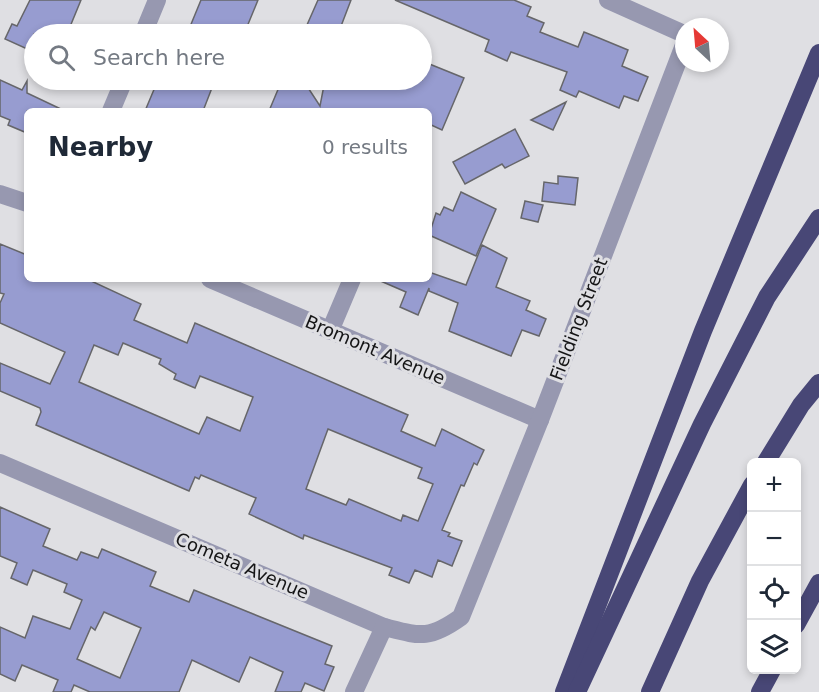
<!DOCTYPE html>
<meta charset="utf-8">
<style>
body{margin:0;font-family:"DejaVu Sans",sans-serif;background:#f2f2f3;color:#1f2937}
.controls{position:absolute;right:18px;bottom:18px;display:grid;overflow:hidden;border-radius:9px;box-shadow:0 3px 9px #0003}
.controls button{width:54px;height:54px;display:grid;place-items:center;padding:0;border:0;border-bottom:2px solid #e0e1e3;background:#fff;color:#1f2937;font:30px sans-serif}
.compass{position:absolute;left:675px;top:18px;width:54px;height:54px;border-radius:50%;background:#fff;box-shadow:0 3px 9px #0003;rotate:334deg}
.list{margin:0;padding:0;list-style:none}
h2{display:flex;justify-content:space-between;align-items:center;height:78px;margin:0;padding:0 24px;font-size:26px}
h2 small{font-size:20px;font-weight:400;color:#747a83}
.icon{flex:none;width:33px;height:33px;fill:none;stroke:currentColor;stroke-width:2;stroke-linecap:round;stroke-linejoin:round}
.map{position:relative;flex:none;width:819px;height:692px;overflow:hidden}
.search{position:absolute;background:#fff;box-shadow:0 3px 9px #0003;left:24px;top:24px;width:408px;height:66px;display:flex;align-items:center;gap:15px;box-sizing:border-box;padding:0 21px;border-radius:33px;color:#747a83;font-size:22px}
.panel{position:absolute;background:#fff;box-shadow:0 3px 9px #0003;left:24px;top:108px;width:408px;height:174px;border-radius:9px}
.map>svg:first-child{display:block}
.building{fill:#979cd0;stroke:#66666a;stroke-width:1.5;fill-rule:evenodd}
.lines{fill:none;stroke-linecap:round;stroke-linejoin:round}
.street{stroke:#9798b0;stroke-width:18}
.highway{stroke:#484776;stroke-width:18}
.labels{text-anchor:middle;stroke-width:6;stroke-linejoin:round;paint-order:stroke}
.street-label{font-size:18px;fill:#151516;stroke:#dfdfe3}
</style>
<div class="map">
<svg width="819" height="692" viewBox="0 0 819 692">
<rect width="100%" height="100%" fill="#dfdfe3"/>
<!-- building -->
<g class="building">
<polygon points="30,0 81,0 67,34 34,34 34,52 5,39 12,24 17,26"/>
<polygon points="201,0 258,0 244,34 187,34"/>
<polygon points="318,0 351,0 338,34 303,34"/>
<polygon points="395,0 514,0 531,7 527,16 544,23 540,32 578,47 584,32 599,38 628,50 622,66 648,77 638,101 624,96 619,108 579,91 576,97 560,90 567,72 511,52 507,61 485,51 489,40"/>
<polygon points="422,61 464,78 442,130 429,124 429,111 269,111 282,80 303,80 320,106 325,80 422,80"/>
<polygon points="0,80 22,90 27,81 27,93 65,111 27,111 27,133 8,125 10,120 0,116"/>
<polygon points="158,80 215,80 203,111 145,111"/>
<polygon points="566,102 553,130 531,120"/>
<polygon points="515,129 529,156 505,168 502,164 465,184 453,162"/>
<polygon points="558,176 578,178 575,205 542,201 544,182 558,184"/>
<polygon points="461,192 496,209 476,256 429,235 436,213 440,215 444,207 453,211"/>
<polygon points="525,201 543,205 538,222 521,218"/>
<path d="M0 244 27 255V279H87L141 304 134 320 187 343 195 323 408 415 401 431 435 446 442 429 484 450 477 465 474 463 464 486 461 485 442 530 450 533 448 536 462 541 452 566 438 560 432 577 415 570 409 583 389 575 392 568 304 535 303 539 249 514 256 498 201 475 199 479 195 477 189 491 36 425 41 412 40 408 0 391V363L50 384 65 352 0 323V303L4 294 0 293ZM123 343 161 359 159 364 176 374 174 379 195 388 200 376 253 397 240 431 207 417 199 434 79 382 94 345 118 355ZM328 429 422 468 418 478 433 484 418 521 403 515 401 521 349 499 346 505 306 489Z"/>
<polygon points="482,245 507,258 496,287 530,301 526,310 546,319 539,336 522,330 511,356 449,331 458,303 429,291 429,288 418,315 400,307 406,292 376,279 429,279 429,272 466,285"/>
<path d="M0 507 50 529 43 546 77 560 81 552 98 558 102 549 156 572 150 586 189 602 194 590 332 646 325 664 334 667 324 691 305 683 301 692H275L283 672 250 657 239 682 192 660 179 692H90L74 685 71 692H53L58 680 22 665 15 681 0 674V627L25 638 33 616 70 629 82 600 64 592 67 584 33 570 27 585 11 578 17 563 0 556ZM104 612 141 628 120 678 77 659 91 627 95 630Z"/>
</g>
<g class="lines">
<!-- street -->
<g class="street">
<polyline points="608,0 684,34"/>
<polyline points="143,34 157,0"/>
<polyline points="111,111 124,80"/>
<polyline points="0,194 27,203"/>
<polyline points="210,279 540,420"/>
<polyline points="330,331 352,279"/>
<path d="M0 463 384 627C420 636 429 640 461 617L540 420 684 45"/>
<polyline points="354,692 384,627"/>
</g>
<!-- highway -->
<g class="highway">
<polyline points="766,462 801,405 819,383"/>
<polyline points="796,625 819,583"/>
<polyline points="564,692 703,331 819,53"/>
<polyline points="577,692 702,424 767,297 819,218"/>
<polyline points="650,692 700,581 752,485"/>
<polyline points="760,692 772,670"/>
</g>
</g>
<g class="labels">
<!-- street labels -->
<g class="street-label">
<text transform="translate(579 319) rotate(-69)" y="6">Fielding Street</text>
<text transform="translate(375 350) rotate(23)" y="6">Bromont Avenue</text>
<text transform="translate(242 566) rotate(23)" y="6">Cometa Avenue</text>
</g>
</g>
</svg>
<div class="controls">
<button>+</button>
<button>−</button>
<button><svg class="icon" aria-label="locate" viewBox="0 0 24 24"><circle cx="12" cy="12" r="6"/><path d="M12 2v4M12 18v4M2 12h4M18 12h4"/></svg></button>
<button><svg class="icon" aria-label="layers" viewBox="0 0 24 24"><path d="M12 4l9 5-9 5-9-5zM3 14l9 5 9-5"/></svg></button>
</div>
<svg class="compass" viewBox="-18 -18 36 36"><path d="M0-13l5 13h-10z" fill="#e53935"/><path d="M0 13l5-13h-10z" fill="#747a83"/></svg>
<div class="search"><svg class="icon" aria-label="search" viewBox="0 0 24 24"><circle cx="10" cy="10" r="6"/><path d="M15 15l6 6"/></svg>Search here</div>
<section class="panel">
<h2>Nearby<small>0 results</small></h2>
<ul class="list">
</ul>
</section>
</div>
